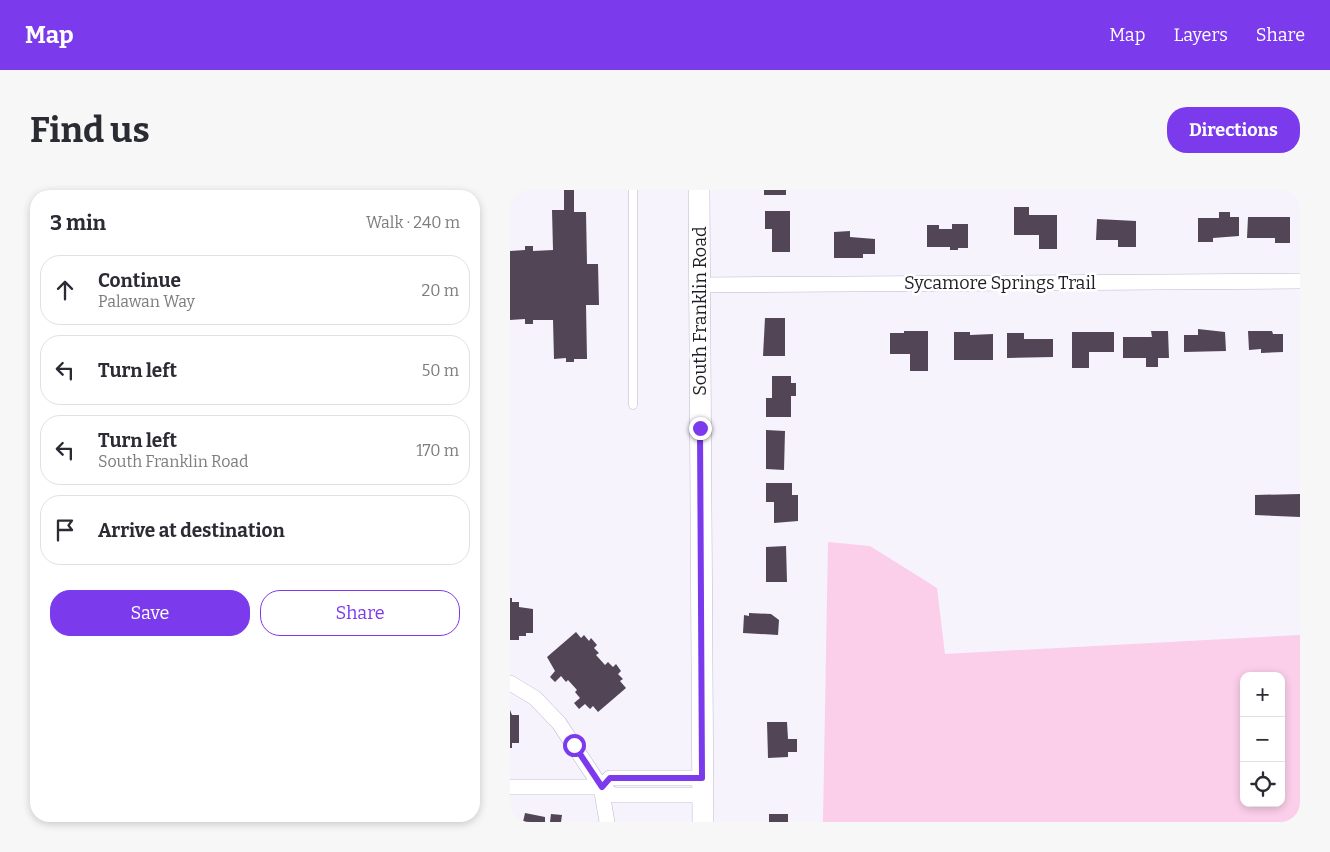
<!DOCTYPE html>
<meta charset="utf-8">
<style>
body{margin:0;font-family:Bitter,serif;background:#f7f7f7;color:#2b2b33}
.controls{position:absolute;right:15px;bottom:15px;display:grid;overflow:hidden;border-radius:10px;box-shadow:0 2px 8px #0003}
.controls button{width:45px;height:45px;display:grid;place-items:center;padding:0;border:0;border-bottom:1px solid #e1e1e2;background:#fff;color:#2b2b33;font:25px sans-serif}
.stop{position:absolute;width:15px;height:15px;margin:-11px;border:4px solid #7c3aed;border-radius:50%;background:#fff}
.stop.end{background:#7c3aed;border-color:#fff;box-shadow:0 1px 5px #0008}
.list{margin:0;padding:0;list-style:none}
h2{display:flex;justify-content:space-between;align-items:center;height:65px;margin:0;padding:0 20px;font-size:21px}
h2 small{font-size:16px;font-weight:400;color:#7c7c81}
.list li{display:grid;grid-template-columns:32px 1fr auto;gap:15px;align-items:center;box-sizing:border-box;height:70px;margin:0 10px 10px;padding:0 10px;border:1px solid #e1e1e2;border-radius:20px}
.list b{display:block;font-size:19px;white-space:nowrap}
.list p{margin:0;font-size:16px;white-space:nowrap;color:#7c7c81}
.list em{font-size:16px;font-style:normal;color:#7c7c81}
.actions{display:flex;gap:10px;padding:15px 20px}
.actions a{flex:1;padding:11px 0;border:1px solid #7c3aed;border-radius:20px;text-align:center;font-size:18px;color:#7c3aed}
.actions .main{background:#7c3aed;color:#fff}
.icon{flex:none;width:28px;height:28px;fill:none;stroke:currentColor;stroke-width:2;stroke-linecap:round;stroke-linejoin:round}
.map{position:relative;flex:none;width:790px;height:632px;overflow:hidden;border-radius:20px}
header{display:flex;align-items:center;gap:30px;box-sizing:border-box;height:70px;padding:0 25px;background:#7c3aed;color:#fff}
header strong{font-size:24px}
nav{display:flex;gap:28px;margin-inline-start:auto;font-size:18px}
.intro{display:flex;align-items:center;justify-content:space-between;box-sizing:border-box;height:120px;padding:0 30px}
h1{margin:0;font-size:35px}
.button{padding:12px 22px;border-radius:20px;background:#7c3aed;color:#fff;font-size:18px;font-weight:700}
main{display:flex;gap:30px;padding:0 30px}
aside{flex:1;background:#fff;border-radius:20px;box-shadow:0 2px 8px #0003}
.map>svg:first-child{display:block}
.green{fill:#fbcee9;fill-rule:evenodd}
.building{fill:#524555}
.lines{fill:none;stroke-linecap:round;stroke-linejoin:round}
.service-casing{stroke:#bdb8ce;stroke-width:9}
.minor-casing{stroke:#bdb8ce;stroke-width:16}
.secondary-casing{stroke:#bdb8ce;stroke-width:22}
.service{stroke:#fff;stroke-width:8}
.minor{stroke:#fff;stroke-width:15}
.secondary{stroke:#fff;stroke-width:21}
.route{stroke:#7c3aed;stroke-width:6}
.labels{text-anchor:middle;stroke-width:5;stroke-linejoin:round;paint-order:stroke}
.street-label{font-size:18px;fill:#201e26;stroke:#fff}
</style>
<header>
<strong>Map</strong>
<nav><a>Map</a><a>Layers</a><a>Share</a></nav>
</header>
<div class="intro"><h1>Find us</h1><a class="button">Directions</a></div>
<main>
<aside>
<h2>3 min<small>Walk · 240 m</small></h2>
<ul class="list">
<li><svg class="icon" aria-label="ahead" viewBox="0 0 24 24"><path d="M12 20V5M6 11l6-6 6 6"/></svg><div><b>Continue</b><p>Palawan Way</p></div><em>20 m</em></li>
<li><svg class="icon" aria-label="left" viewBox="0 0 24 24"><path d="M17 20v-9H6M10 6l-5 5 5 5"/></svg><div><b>Turn left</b></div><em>50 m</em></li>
<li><svg class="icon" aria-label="left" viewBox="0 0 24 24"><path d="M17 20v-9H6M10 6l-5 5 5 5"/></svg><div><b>Turn left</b><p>South Franklin Road</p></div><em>170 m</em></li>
<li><svg class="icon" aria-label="arrive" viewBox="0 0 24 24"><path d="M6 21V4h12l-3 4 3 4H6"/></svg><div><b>Arrive at destination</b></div></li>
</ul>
<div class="actions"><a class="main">Save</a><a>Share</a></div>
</aside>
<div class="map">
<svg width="790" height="632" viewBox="0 0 790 632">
<rect width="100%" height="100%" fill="#f6f3fd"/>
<!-- green -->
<path class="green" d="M318 352 360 356 427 398 435 464 790 445V632H313ZM734 486H771V613H734Z"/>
<!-- building -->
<g class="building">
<polygon points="54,0 64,0 64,22 76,22 77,74 88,74 89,115 76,115 77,169 64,169 64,172 56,172 56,168 44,169 43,130 23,130 23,134 15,134 15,129 0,130 0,61 15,60 15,56 23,56 23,61 43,60 42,20 54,20"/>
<rect x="254" y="0" width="22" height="5"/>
<polygon points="504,17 519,17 519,25 547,25 547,59 529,59 529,45 504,45"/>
<polygon points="255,21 280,21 280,62 262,62 262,39 255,39"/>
<polygon points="709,22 720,22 720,27 729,27 729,46 703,48 703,52 688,52 688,28 709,28"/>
<polygon points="738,27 780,27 780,53 765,53 765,48 737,48"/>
<polygon points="587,29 626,31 626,57 608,57 608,50 586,50"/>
<polygon points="442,34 458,34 458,58 448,58 448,60 440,60 440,57 417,57 417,35 429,35 429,39 442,39"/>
<polygon points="340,41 340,47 365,49 365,64 353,64 353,68 324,68 324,42"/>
<polygon points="255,128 275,128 275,166 253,166"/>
<polygon points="688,139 715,142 716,161 674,162 674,145 688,145"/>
<polygon points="394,141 418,141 418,181 400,181 400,164 380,164 380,143 394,143"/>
<polygon points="641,141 658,141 659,168 648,168 648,177 636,177 636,168 613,168 613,147 642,147"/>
<polygon points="738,141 762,141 763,144 773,144 773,162 751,163 751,159 739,160"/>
<polygon points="444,142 460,142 460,145 483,144 483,170 444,170"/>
<polygon points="562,142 604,142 604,162 579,162 579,178 562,178"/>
<polygon points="497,143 514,143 514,149 543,149 543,167 497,168"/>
<polygon points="262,186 281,186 281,193 286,193 286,206 281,206 281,227 256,227 256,208 262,208"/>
<polygon points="256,240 275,241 274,280 256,279"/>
<polygon points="256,293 282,293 282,305 288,305 288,331 264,333 264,312 256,312"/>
<polygon points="790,304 790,327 745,325 745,305"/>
<polygon points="276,356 277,392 256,392 256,357"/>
<polygon points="0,408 2,408 2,412 9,412 9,417 23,419 23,443 16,443 16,446 9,446 9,450 0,450"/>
<polygon points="239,423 261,424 269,430 268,445 233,443 234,425 239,426"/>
<polygon points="66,442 71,448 74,445 79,451 81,448 87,455 84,458 89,463 86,465 95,475 98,472 103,477 106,474 111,481 108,484 113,489 110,491 116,498 88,522 83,516 80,519 75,514 69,519 64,513 70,508 65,502 67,500 58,490 56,492 51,486 45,492 40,487 45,481 37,467"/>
<polygon points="0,520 2,525 9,525 9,553 2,553 2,558 0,558"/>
<polygon points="257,532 277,532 278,549 287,549 287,562 278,562 278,567 258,568"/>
<polygon points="15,623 35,627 35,632 13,632"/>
<polygon points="41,624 52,625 51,632 40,632"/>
<rect x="259" y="624" width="19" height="8"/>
</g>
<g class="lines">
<defs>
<polyline id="service" points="123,215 123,0"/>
<g id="minor">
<polyline points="189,95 790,91"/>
<polyline points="0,493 25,508 49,533 91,597 97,632"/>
<polyline points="0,597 91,597"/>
<polyline points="91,597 100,588 193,588"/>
<polyline points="91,597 103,605 193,605"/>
</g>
<polyline id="secondary" points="189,0 193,632"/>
</defs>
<!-- service casing -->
<use href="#service" class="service-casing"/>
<!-- minor casing -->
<use href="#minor" class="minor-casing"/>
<!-- secondary casing -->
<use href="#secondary" class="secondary-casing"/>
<!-- service -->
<use href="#service" class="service"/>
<!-- minor -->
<use href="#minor" class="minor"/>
<!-- secondary -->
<use href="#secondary" class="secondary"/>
</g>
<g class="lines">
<!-- route -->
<polyline class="route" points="64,555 92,597 100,588 192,588 190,238"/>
</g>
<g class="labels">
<!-- street labels -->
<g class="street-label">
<text x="490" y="99">Sycamore Springs Trail</text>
<text transform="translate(190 121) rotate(-90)" y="6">South Franklin Road</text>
</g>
</g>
</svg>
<div class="controls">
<button>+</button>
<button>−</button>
<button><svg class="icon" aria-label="locate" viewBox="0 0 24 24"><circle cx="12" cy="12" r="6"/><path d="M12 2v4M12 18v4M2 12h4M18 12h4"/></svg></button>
</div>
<div class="stop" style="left:64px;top:555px"></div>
<div class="stop end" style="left:190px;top:238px"></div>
</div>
</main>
